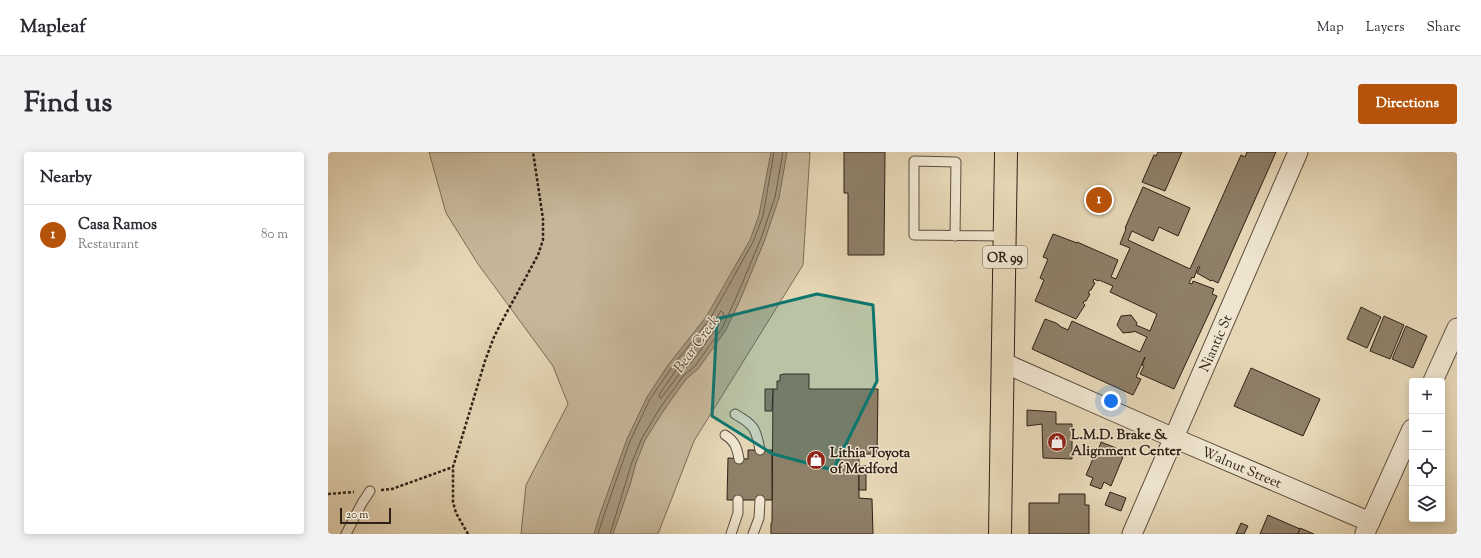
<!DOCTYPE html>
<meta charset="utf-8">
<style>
body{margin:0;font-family:"Sorts Mill Goudy",serif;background:#f2f2f3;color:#2b2b33}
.controls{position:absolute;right:12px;bottom:12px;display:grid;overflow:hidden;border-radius:4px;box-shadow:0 2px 10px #0003}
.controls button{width:36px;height:36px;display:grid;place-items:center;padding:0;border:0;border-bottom:1px solid #e1e1e2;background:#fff;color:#2b2b33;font:20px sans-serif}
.scale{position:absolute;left:12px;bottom:10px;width:51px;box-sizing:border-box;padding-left:4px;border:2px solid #302115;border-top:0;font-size:11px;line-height:14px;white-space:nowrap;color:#302115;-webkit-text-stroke:3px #eee4cf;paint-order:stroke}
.you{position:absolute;left:783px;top:249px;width:14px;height:14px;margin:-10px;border:3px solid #fff;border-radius:50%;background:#1a73e8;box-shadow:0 0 0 6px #1a73e833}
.badge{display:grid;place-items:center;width:26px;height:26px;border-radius:50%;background:#b45309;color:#fff;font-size:13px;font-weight:700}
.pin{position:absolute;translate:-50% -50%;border:2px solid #fff;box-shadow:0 1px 4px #0006}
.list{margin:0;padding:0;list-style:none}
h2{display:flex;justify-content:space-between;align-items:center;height:52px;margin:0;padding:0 16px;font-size:17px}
h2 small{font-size:13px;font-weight:400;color:#7c7c81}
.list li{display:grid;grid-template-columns:26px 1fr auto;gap:12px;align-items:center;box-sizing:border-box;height:60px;padding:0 16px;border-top:1px solid #e1e1e2}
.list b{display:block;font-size:15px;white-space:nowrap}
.list p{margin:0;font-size:13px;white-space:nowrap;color:#7c7c81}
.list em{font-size:13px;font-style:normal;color:#7c7c81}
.icon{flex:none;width:22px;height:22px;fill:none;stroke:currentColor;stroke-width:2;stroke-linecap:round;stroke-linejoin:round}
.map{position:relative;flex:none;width:1129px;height:382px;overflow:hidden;border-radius:4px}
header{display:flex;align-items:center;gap:24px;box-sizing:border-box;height:56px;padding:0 20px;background:#fff;border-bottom:1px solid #e1e1e2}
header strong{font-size:19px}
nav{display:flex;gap:22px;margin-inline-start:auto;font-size:14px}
.intro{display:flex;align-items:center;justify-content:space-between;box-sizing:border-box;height:96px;padding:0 24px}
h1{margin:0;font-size:28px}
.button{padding:10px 18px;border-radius:4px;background:#b45309;color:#fff;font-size:14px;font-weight:700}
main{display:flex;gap:24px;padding:0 24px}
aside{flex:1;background:#fff;border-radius:4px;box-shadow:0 2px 10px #0003}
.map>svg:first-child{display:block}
.green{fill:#c6b79a;stroke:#7b6c58}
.water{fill:#a7987f;stroke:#776855}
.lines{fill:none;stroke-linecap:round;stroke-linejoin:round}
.shore{stroke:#6c5c4a;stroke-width:1}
.building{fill:#8e7f68;stroke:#302115}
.service-casing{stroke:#5d4e3d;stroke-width:11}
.minor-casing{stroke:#5d4e3d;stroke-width:21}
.primary-casing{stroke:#302115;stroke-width:24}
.path{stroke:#302115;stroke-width:2.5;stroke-dasharray:3 2;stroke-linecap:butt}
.service{stroke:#eee4cf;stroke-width:9}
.minor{stroke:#eee4cf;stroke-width:19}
.primary{stroke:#e5d6b5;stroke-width:22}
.marked{fill:#0f766e;fill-opacity:0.2;stroke:#0f766e;stroke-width:3;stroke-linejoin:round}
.labels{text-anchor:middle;stroke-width:3;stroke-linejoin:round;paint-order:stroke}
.shield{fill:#eee4cf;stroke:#695c4d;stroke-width:1}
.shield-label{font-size:13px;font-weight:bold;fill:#302115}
.street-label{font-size:14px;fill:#302115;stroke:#eee4cf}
.poi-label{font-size:14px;font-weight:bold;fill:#302115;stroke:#eee4cf;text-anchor:start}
.water-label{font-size:15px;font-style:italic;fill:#5a4b3a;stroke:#eee4cf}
</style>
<header>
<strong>Mapleaf</strong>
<nav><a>Map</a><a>Layers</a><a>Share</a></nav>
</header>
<div class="intro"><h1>Find us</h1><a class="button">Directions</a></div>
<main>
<aside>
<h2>Nearby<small></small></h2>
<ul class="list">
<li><span class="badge">1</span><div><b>Casa Ramos</b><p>Restaurant</p></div><em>80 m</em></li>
</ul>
</aside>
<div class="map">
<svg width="1129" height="382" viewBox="0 0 1129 382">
<rect width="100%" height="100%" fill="#e5d6b5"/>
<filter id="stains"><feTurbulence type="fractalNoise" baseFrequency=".005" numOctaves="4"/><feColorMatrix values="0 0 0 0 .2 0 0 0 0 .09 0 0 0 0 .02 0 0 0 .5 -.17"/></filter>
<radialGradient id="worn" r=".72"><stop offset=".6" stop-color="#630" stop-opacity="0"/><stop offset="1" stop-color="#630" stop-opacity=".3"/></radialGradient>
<!-- green -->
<polygon class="green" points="101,0 482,0 475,113 366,289 330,382 193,382 198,333 240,252 225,214 150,112 118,61"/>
<!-- water -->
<polygon class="water" points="443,0 459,0 451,46 436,90 412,148 398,178 370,217 358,227 336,258 317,288 308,311 302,333 285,382 266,382 272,362 299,287 319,245 340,213 378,165 422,88 431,63"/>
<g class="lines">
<!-- shore -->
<g class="shore">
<polygon points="393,159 396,162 390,174 372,199 363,211 352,221 334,245 332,246 331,243 348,218 386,171"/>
<polyline points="270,382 276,363 302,289 322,247 344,215 382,167 425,90 435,64 446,0"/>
<polyline points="282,382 304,310 314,286 332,256 355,224 367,214 394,176 408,146 432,89 447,45 455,0"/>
</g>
</g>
<!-- building -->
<g class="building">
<polygon points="516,0 557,0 556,103 520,103 520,41 516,41"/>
<polygon points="830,0 854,0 837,39 814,30 826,3 828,4"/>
<polygon points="919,0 948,0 890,131 884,128 883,129 869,121 872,115 870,115 866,126 864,125 861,131 864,132 865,129 886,137 884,142 889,144 846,237 812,222 816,214 814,213 817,205 808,225 813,227 805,243 704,197 717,167 728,171 731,173 731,174 740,178 744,169 812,200 819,185 806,179 805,180 795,181 789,173 793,164 803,163 809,171 808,173 822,179 829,162 782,140 785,134 771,128 770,129 766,127 765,130 767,131 763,138 762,138 760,141 762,142 758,149 756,149 755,151 757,153 748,167 707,149 716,128 712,126 720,107 715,105 725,82 749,91 749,90 790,108 783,125 788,127 802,96 792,92 798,77 797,76 815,35 862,56 850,84 831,75 825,89 804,79 800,88 862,117 913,3 917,5"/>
<polygon points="1033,155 1053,165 1039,196 1019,187"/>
<polygon points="1056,164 1076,173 1062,207 1042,199"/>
<polygon points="1078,174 1099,184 1085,216 1064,207"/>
<polygon points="923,216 992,247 975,284 906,254"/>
<polygon points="456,222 481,222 481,237 550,237 549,302 531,302 531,346 544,347 545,382 443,382 443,371 444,371 445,237 449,237 449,229 452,229 452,223"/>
<polygon points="437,237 445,237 444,259 437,259"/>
<polygon points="699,258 728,260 728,272 744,272 744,307 715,306 714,272 699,274"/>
<polygon points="773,290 788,296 786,301 795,305 783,334 776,330 773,337 762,333 765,326 758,323 770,295 771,296"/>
<polygon points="420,298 444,298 444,348 399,348 400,306 420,307"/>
<rect x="531" y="314" width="7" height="24"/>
<polygon points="782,340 798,346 793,359 777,353"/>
<polygon points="731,342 757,342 757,353 761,353 761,382 701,382 701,351 731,351"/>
<polygon points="940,363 972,377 970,382 932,382"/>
<polygon points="913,371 920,374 916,382 908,382"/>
<polygon points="972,376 986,382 970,382"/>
</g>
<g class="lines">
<defs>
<g id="service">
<polyline points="627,84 628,10 586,9 586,83 677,84"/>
<path d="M407 262C426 273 428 276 432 298"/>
<path d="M397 283C407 289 409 296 411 307"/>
<polyline points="18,382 34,351 42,339"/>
<polyline points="403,382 410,361 410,348"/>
<polyline points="425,382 431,366 432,348"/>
</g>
<g id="minor">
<polyline points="676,211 846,286 1042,370"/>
<polyline points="1105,229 1129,176"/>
<polyline points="1037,381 1084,277"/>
<polyline points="804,382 970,0"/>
</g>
<polyline id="primary" points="672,382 678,0"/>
</defs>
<!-- service casing -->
<use href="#service" class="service-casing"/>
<!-- minor casing -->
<use href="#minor" class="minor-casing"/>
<!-- primary casing -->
<use href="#primary" class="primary-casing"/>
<!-- path -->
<g class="path">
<polyline points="53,338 64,337 125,315"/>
<polyline points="0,342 26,340"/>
<polyline points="140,382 128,361 125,350 125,315 157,209 166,185 173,171 210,103 215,88 215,67 205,0"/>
</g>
<!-- service -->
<use href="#service" class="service"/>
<!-- minor -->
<use href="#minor" class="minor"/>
<!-- primary -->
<use href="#primary" class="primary"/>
</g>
<!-- marked area -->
<path class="marked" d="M489 142 545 153 549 229 505 318 445 302 384 264 389 167Z"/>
<!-- icons -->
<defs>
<symbol id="shop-disc" viewBox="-11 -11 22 22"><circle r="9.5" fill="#8f2418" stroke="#eee4cf"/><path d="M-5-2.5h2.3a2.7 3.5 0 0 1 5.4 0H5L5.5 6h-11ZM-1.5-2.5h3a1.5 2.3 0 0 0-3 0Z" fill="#fff"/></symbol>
</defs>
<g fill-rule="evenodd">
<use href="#shop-disc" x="718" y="279" width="22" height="22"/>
<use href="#shop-disc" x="477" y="297" width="22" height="22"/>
</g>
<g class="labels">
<!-- shield labels -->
<rect class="shield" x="655" y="94" width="44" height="22" rx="3"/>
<g class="shield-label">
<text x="677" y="110">OR 99</text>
</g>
<!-- street labels -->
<g class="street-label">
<text transform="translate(887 191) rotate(-66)" y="5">Niantic St</text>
<text transform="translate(914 315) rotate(23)" y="5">Walnut Street</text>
</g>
<!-- poi labels -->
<g class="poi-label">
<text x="743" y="287">L.M.D. Brake &amp;<tspan x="743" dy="16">Alignment Center</tspan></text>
<text x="502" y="305">Lithia Toyota<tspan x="502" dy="16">of Medford</tspan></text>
</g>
<!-- water labels -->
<g class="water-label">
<text transform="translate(368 192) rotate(-54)" y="5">Bear Creek</text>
</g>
</g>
<rect width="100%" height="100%" filter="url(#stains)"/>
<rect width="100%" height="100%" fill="url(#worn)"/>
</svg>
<div class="controls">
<button>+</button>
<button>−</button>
<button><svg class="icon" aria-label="locate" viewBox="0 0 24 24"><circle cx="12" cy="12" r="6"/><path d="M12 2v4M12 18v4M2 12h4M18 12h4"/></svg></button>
<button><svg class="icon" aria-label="layers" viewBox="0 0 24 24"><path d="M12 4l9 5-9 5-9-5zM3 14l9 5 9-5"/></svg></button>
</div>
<div class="scale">20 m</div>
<div class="you"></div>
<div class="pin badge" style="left:771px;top:48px">1</div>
</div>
</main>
